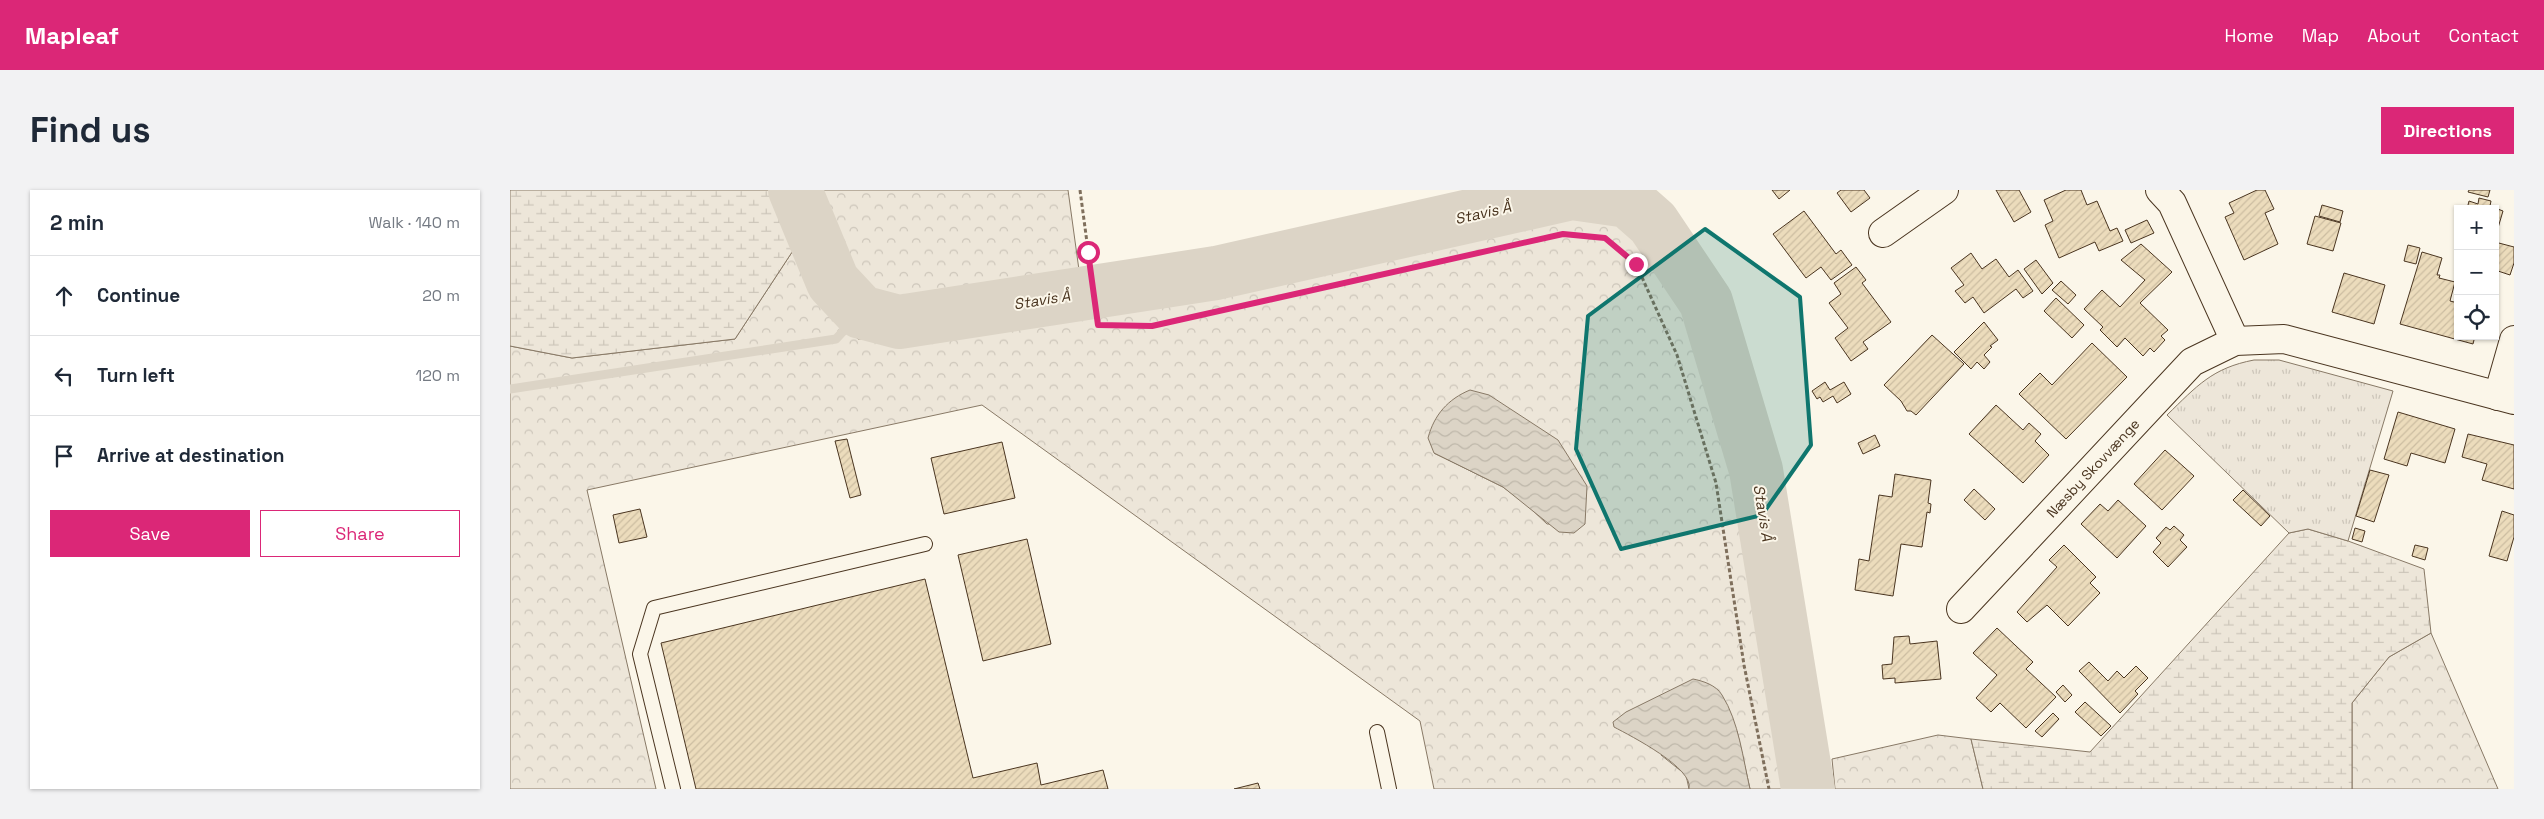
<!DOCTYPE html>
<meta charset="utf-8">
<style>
body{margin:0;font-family:"Space Grotesk",sans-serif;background:#f2f2f3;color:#1f2937}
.controls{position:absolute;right:15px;top:15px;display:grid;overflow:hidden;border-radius:0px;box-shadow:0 1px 4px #0004}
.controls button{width:45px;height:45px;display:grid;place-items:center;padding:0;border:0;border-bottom:1px solid #e0e1e3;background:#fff;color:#1f2937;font:25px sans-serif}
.stop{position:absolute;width:15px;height:15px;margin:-11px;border:4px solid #db2777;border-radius:50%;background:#fff}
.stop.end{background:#db2777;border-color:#fff;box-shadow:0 1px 5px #0008}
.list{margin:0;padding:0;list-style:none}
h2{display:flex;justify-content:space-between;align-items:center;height:65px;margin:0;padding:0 20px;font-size:21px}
h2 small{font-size:16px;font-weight:400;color:#747a83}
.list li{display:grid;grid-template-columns:32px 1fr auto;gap:15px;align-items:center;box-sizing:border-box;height:80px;padding:0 20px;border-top:1px solid #e0e1e3}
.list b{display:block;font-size:19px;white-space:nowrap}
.list em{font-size:16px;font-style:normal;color:#747a83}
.actions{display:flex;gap:10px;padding:15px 20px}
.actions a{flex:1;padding:11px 0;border:1px solid #db2777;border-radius:0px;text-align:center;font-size:18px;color:#db2777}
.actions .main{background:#db2777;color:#fff}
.icon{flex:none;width:28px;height:28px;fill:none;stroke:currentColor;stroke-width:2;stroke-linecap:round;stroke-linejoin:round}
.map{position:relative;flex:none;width:2004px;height:599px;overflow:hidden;border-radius:0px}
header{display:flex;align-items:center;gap:30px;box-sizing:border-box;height:70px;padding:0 25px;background:#db2777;color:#fff}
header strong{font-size:24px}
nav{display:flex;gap:28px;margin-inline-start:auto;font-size:18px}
.intro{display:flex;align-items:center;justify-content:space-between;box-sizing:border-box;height:120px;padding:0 30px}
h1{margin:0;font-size:35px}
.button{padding:12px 22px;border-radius:0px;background:#db2777;color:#fff;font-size:18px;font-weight:700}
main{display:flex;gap:30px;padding:0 30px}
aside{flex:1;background:#fff;border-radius:0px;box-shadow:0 1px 4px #0004}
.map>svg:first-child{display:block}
.forest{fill:url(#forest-crowns);stroke:#887966;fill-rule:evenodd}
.wetland{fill:url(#wetland-marsh);stroke:#887966}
.park{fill:url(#park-tufts);stroke:#887966}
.water{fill:url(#water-waves);stroke:#887966}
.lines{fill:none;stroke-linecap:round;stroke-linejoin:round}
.stream{stroke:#dcd4c6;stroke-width:9}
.river{stroke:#dcd4c6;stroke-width:54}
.building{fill:url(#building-hatch);stroke:#4a3520}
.service-casing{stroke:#4a3520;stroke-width:16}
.minor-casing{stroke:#4a3520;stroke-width:30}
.path{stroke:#7f6f5c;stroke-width:3;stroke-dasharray:4 2.5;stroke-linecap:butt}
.service{stroke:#fbf6e9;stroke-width:14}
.minor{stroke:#fbf6e9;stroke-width:28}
.route{stroke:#db2777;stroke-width:6}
.marked{fill:#0f766e;fill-opacity:0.2;stroke:#0f766e;stroke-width:4;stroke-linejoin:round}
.labels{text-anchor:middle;stroke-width:4;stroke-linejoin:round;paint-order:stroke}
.street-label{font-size:14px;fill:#4a3520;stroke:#fbf6e9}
.water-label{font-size:15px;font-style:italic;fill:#4a3520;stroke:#fbf6e9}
</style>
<header>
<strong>Mapleaf</strong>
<nav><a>Home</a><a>Map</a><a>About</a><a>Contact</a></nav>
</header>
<div class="intro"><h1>Find us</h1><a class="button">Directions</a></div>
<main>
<aside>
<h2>2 min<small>Walk · 140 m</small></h2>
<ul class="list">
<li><svg class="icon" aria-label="ahead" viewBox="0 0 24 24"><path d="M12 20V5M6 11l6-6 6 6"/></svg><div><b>Continue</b></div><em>20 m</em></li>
<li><svg class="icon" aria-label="left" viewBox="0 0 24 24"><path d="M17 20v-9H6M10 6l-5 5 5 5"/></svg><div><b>Turn left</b></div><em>120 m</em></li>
<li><svg class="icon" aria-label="arrive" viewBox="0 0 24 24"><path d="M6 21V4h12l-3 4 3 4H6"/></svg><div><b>Arrive at destination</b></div></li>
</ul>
<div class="actions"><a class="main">Save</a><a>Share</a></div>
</aside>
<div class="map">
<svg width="2004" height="599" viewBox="0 0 2004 599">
<defs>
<pattern id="forest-crowns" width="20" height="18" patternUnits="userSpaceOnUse" patternTransform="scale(1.25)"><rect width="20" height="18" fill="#ede6d9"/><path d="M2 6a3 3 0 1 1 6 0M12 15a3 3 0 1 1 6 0" fill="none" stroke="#cdc6ba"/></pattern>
<pattern id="wetland-marsh" width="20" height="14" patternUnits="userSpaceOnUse" patternTransform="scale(1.25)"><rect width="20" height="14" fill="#ede6d9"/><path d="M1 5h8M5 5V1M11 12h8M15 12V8" fill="none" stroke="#cdc6ba"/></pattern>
<pattern id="park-tufts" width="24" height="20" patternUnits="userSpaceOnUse" patternTransform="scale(1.25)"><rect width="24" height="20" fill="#ede6d9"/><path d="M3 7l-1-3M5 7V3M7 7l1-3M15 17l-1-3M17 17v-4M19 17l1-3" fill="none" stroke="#cdc6ba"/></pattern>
<pattern id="water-waves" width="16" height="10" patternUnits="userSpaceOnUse" patternTransform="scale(1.25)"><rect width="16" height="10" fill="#dcd4c6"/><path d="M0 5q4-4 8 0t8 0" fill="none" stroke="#beb7aa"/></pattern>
<pattern id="building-hatch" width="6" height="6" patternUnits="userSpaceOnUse" patternTransform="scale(1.25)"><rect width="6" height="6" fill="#ecdcbc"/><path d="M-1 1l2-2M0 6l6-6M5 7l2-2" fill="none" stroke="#ccbda1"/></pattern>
</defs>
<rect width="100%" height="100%" fill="#fbf6e9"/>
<!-- forest -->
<g class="forest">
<polygon points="308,0 558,0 569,80 419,114 389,115 369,110 350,100 340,84"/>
<path d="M1053 22H1090L1121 29 1143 49 1173 105 1190 154 1234 322 1281 599H1240L1227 541 1151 565 1176 585 1179 599H924L910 531 472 215 77 300 146 599H0V156L62 168 225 149 288 53 328 130 348 149 526 131 1007 28ZM924 263 1075 334H1037L1017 315 993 297Z"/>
<polygon points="1921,443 1988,599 1842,599 1842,513 1879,467"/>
<polygon points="1428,545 1461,549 1473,599 1325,599 1322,569"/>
</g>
<!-- wetland -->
<g class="wetland">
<polygon points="0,0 265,0 288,53 225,149 62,168 0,156"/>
<polygon points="1798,339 1838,351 1914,379 1921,443 1879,467 1842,513 1842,599 1473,599 1461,549 1580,562 1779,343"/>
</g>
<!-- park -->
<path class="park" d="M1744 170H1769L1883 201 1838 351 1798 339 1779 343 1657 225C1687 196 1702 178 1744 170Z"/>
<!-- water -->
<g class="water">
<path d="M960 200 979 205 1048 250 1077 296 1075 334 1064 343 1049 342 993 297 924 263 918 248C924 225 938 209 960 200Z"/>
<path d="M1183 489C1193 491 1206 495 1212 505 1229 532 1233 569 1240 599H1179C1184 578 1121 546 1104 537L1103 532 1116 522Z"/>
</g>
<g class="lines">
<!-- stream -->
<polyline class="stream" points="0,199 326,149 351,122"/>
<!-- river -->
<polyline class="river" points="285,0 323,92 351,122 389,132 706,83 1062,3 1118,11 1143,33 1196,112 1246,280 1298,599"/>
</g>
<!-- building -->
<g class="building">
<polygon points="1262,0 1280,0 1269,9"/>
<polygon points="1331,0 1354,0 1360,8 1341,22 1327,3"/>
<polygon points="1486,0 1509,0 1521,22 1504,32"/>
<polygon points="1556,0 1571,0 1577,15 1587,11 1600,41 1607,38 1613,51 1589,61 1585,52 1549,68 1535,35 1543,31 1534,10"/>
<polygon points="1747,0 1755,0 1764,19 1755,23 1768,54 1734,70 1715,27 1724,23 1719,13"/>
<polygon points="1959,0 1980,0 1978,7 1958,2"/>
<polygon points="1969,8 1981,11 1980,16 1993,21 1985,48 1985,19 1957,19 1959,11 1968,14"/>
<polygon points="1812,15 1833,21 1830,32 1809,26"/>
<polygon points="1294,21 1326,64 1331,60 1342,75 1321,90 1311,77 1296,88 1263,44"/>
<polygon points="1805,26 1831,33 1823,61 1797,54"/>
<polygon points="1637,30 1644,43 1621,53 1615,40"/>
<polygon points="1985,52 2004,57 2004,73 2000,85 1985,80"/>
<polygon points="1631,54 1662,82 1630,113 1658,140 1651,146 1655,150 1644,162 1640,158 1633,166 1615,148 1607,157 1590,140 1593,137 1574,119 1592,100 1610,117 1635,90 1611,70"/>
<polygon points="1898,55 1910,58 1906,74 1894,71"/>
<polygon points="1912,62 1932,68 1927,85 1930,85 1929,88 1945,92 1940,111 1948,113 1948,146 1965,146 1963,154 1890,134"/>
<polygon points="1461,63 1472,79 1486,69 1499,87 1508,80 1523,101 1513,108 1506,99 1474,123 1463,107 1455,113 1445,101 1454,95 1441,78"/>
<polygon points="1526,70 1543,93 1532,104 1514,79"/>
<polygon points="1346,77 1356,90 1352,93 1381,132 1353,152 1358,159 1341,171 1325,148 1338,138 1319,113 1331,104 1324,93"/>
<polygon points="1834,83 1875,95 1864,134 1822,122"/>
<polygon points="1551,91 1566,105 1558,114 1542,100"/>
<polygon points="1546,108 1574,135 1562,148 1534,121"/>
<polygon points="1474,132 1488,150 1480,156 1482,157 1474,165 1480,172 1474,179 1467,172 1461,179 1444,162"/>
<polygon points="1422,145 1454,174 1406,225 1401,221 1397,221 1391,211 1374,195"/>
<polygon points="1582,153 1617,187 1556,249 1509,204 1530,183 1542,195"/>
<polygon points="1315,192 1320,200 1334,192 1341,204 1327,213 1323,206 1313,212 1310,207 1307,209 1302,201"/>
<polygon points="1486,215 1513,240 1519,233 1531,244 1525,251 1539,265 1513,293 1459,244"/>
<polygon points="1888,222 1945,239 1935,273 1901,263 1897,276 1874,269"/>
<polygon points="1958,244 2004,255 2004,299 1972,290 1977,274 1952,267"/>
<polygon points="1365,245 1370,256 1353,264 1348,253"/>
<polygon points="337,249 351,305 340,308 325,251"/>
<polygon points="492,252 505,308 434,324 421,268"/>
<polygon points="1655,260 1684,286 1652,320 1624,294"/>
<polygon points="1860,280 1879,285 1864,332 1846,326"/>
<polygon points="1385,284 1421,290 1418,313 1421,314 1420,323 1417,322 1412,357 1391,354 1383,406 1345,400 1349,369 1359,371 1369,305 1382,307"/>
<polygon points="1464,299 1485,319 1475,330 1454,310"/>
<polygon points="1733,300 1760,326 1751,336 1723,310"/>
<polygon points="1608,310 1636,336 1607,368 1571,334 1590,314 1598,321"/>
<polygon points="130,319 137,347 109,353 103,325"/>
<polygon points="1992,321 2004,325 2004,347 1997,371 1979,366"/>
<polygon points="1664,336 1674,345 1670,350 1677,357 1658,377 1643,362 1651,353 1646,348 1656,337 1660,340"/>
<polygon points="1845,338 1855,341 1852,352 1842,349"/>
<polygon points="517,349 541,454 473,471 448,365"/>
<polygon points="1554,355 1586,387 1580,393 1590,403 1558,436 1537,415 1517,432 1507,422 1547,377 1539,370"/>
<polygon points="1905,355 1918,358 1915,370 1902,366"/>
<polygon points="415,389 463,588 527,573 531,595 593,580 598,599 186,599 151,453"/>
<polygon points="1487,438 1523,472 1516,479 1546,507 1516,538 1490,513 1481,522 1466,508 1487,485 1463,463"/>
<polygon points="1399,446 1400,454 1427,451 1431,489 1385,493 1385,488 1373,489 1372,475 1382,474 1384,447"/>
<polygon points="1579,472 1598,491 1607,481 1614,488 1626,476 1638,488 1625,501 1628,504 1610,523 1569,481"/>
<polygon points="1553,495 1562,505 1555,512 1546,502"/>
<polygon points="1575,512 1601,536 1591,546 1565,522"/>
<polygon points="1543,523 1549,529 1532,547 1525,541"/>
<polygon points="748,593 750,599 724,599"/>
</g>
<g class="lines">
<defs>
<g id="service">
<polyline points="867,542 879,599"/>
<polyline points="163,599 130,464 144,418 415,354"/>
</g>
<g id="minor">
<polyline points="1650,0 1662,13 1725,151"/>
<polyline points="1373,43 1434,0"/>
<polyline points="1988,206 2004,150"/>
<polyline points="1451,419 1682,172 1725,151 1774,149 2004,210"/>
</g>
</defs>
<!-- service casing -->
<use href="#service" class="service-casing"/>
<!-- minor casing -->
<use href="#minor" class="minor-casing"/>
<!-- path -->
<polyline class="path" points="570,0 588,135 642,136 1053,44 1095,48 1126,74 1167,165 1206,293 1234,475 1259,599"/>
<!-- service -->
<use href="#service" class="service"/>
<!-- minor -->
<use href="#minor" class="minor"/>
</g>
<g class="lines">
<!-- route -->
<polyline class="route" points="578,62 588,135 642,136 1053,44 1095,48 1126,74"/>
</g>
<!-- marked area -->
<path class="marked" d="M1195 39 1290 107 1301 255 1252 325 1111 359 1066 259 1078 126Z"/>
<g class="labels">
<!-- street labels -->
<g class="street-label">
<text transform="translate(1583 278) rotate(-47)" y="5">Næsby Skovvænge</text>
</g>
<!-- water labels -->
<g class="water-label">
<text transform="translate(973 23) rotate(-13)" y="5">Stavis Å</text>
<text transform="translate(532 110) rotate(-9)" y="5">Stavis Å</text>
<text transform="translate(1253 323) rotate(81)" y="5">Stavis Å</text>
</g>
</g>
</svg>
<div class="controls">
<button>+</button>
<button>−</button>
<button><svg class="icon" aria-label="locate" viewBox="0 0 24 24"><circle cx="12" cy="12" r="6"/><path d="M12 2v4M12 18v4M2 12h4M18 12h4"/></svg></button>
</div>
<div class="stop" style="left:578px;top:62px"></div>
<div class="stop end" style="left:1126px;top:74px"></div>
</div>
</main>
